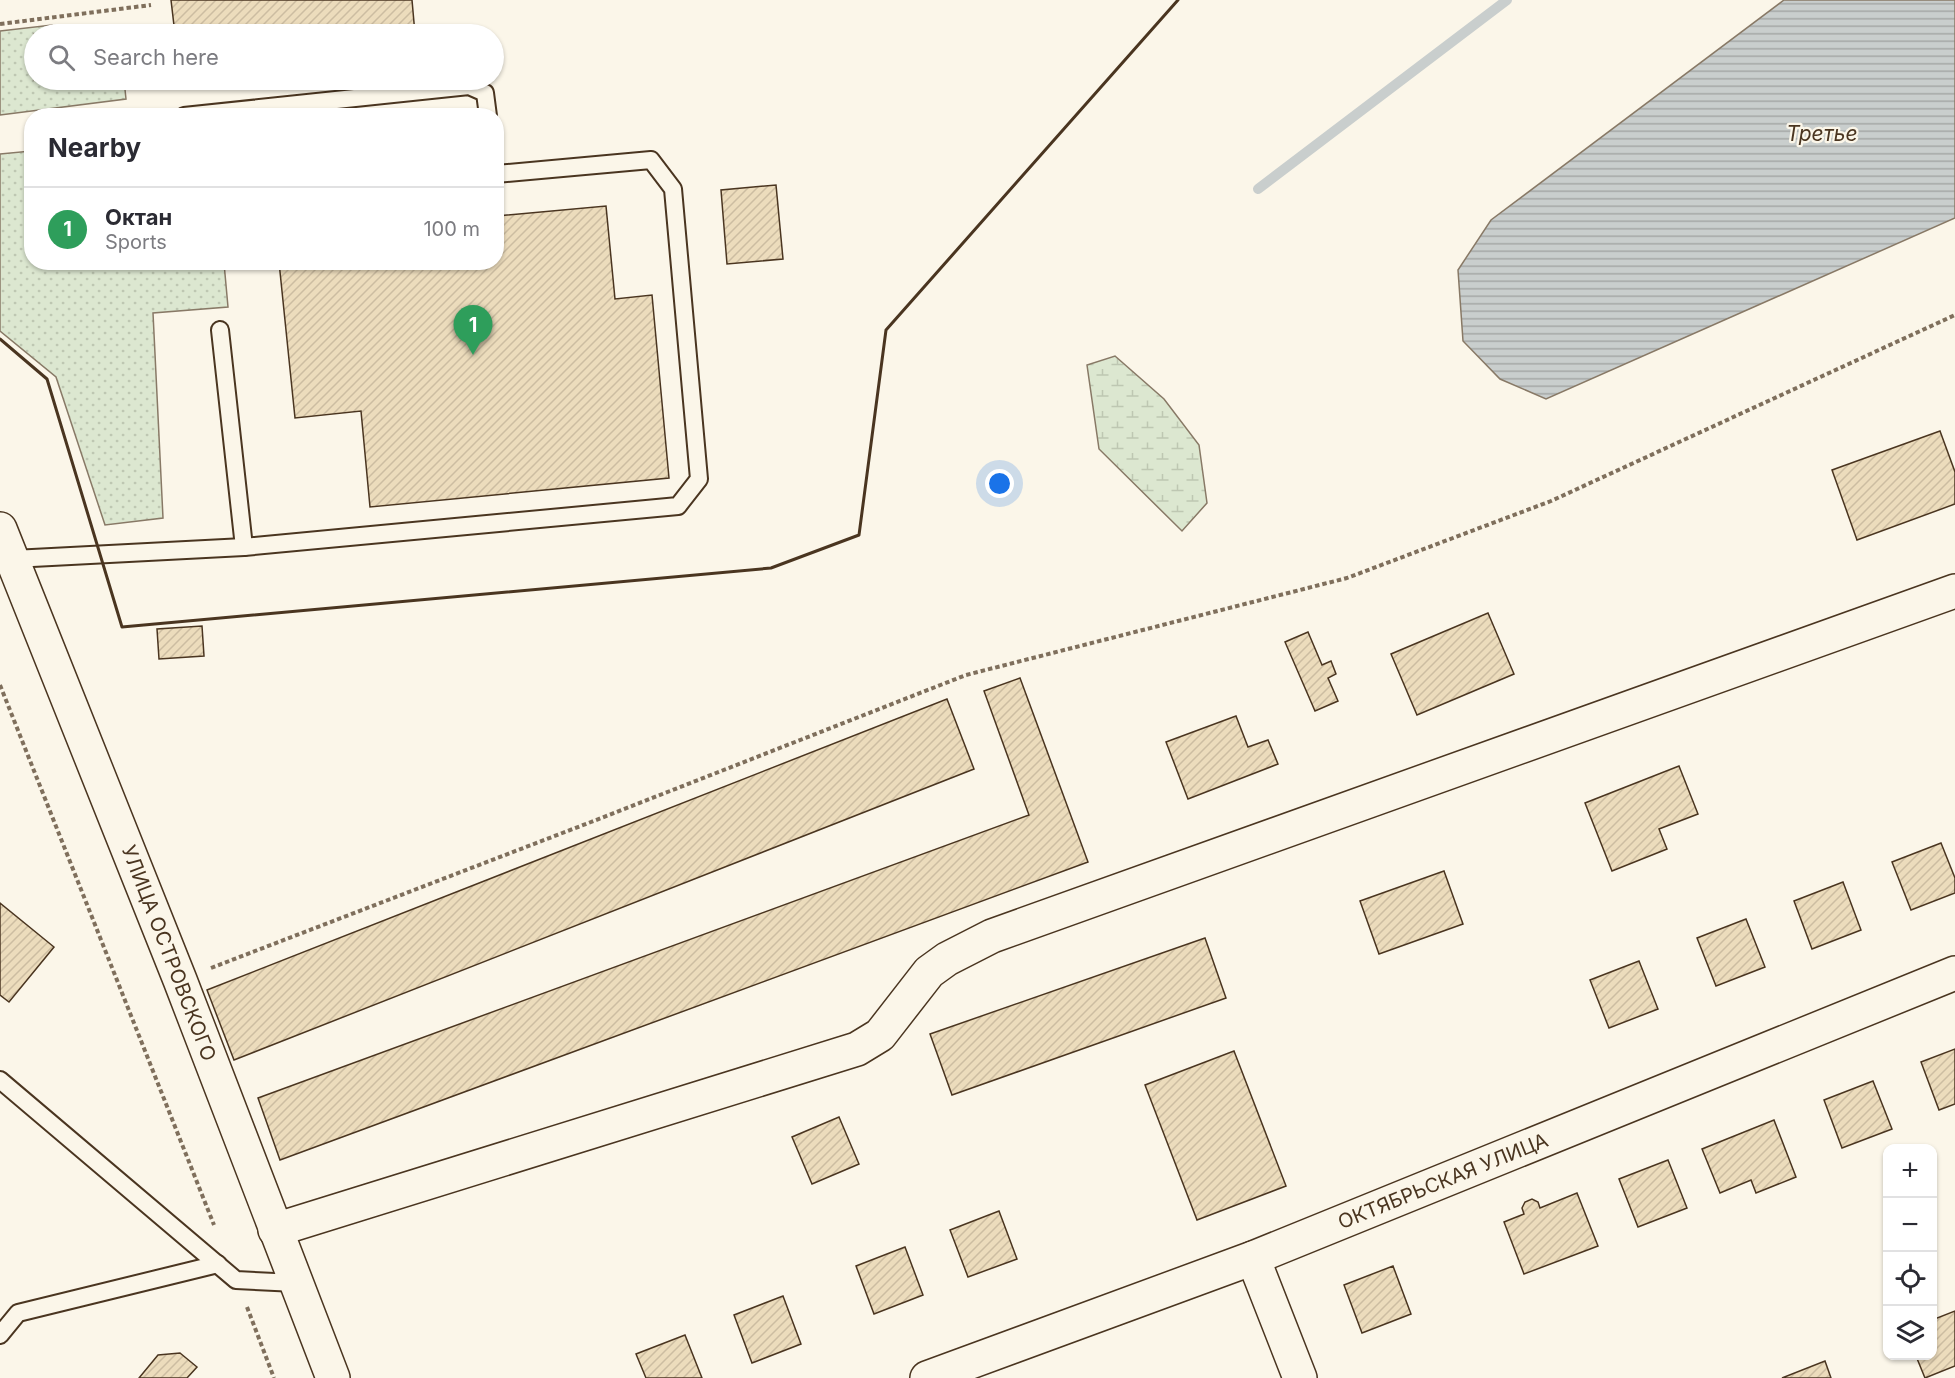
<!DOCTYPE html>
<meta charset="utf-8">
<style>
body{margin:0;font-family:Inter,sans-serif;background:#f2f2f3;color:#2b2b33}
.controls{position:absolute;right:18px;bottom:18px;display:grid;overflow:hidden;border-radius:12px;box-shadow:0 2px 4px #0004}
.controls button{width:54px;height:54px;display:grid;place-items:center;padding:0;border:0;border-bottom:2px solid #e1e1e2;background:#fff;color:#2b2b33;font:30px sans-serif}
.you{position:absolute;left:1000px;top:484px;width:21px;height:21px;margin:-15px;border:4px solid #fff;border-radius:50%;background:#1a73e8;box-shadow:0 0 0 9px #1a73e833}
.badge{display:grid;place-items:center;width:39px;height:39px;border-radius:50%;background:#1a73e8;color:#fff;font-size:20px;font-weight:700}
.pin{position:absolute;translate:-50% -50px;filter:drop-shadow(0 2px 3px #0008)}
.pin::after{content:'';position:absolute;top:32px;width:21px;height:18px;background:inherit;clip-path:polygon(0 0,100% 0,50% 100%)}
.list{margin:0;padding:0;list-style:none}
h2{display:flex;justify-content:space-between;align-items:center;height:78px;margin:0;padding:0 24px;font-size:26px}
h2 small{font-size:20px;font-weight:400;color:#7c7c81}
.list li{display:grid;grid-template-columns:39px 1fr auto;gap:18px;align-items:center;box-sizing:border-box;height:84px;padding:0 24px;border-top:2px solid #e1e1e2}
.list b{display:block;font-size:22px;white-space:nowrap}
.list p{margin:0;font-size:20px;white-space:nowrap;color:#7c7c81}
.list em{font-size:20px;font-style:normal;color:#7c7c81}
.icon{flex:none;width:33px;height:33px;fill:none;stroke:currentColor;stroke-width:2;stroke-linecap:round;stroke-linejoin:round}
.map{position:relative;flex:none;width:1955px;height:1378px;overflow:hidden}
.search{position:absolute;background:#fff;box-shadow:0 2px 4px #0004;left:24px;top:24px;width:480px;height:66px;display:flex;align-items:center;gap:15px;box-sizing:border-box;padding:0 21px;border-radius:33px;color:#7c7c81;font-size:22px}
.panel{position:absolute;background:#fff;box-shadow:0 2px 4px #0004;left:24px;top:108px;width:480px;height:162px;border-radius:24px}
.map>svg:first-child{display:block}
.grass{fill:url(#grass-dots);stroke:#887966;stroke-width:1.5}
.wetland{fill:url(#wetland-marsh);stroke:#887966;stroke-width:1.5}
.water{fill:url(#water-rules);stroke:#887966;stroke-width:1.5}
.lines{fill:none;stroke-linecap:round;stroke-linejoin:round}
.stream{stroke:#c9cecd;stroke-width:10}
.building{fill:url(#building-hatch);stroke:#4a3520;stroke-width:1.5}
.service-casing{stroke:#4a3520;stroke-width:20}
.minor-casing{stroke:#4a3520;stroke-width:36}
.path{stroke:#7f6f5c;stroke-width:4;stroke-dasharray:4.5 3;stroke-linecap:butt}
.service{stroke:#fbf6e9;stroke-width:16}
.minor{stroke:#fbf6e9;stroke-width:33}
.wall{stroke:#4a3520;stroke-width:3}
.labels{text-anchor:middle;stroke-width:4.5;stroke-linejoin:round;paint-order:stroke}
.street-label{font-size:20px;fill:#4a3520;stroke:#fbf6e9}
.water-label{font-size:21px;font-style:italic;fill:#4a3520;stroke:#fbf6e9}
</style>
<div class="map">
<svg width="1955" height="1378" viewBox="0 0 1955 1378">
<defs>
<pattern id="grass-dots" width="8" height="8" patternUnits="userSpaceOnUse" patternTransform="scale(1.5)"><rect width="8" height="8" fill="#dce7d0"/><path d="M2 2h.1M6 6h.1" fill="none" stroke="#bec7b2" stroke-width="1.8" stroke-linecap="round"/></pattern>
<pattern id="wetland-marsh" width="20" height="14" patternUnits="userSpaceOnUse" patternTransform="scale(1.5)"><rect width="20" height="14" fill="#dce7d0"/><path d="M1 5h8M5 5V1M11 12h8M15 12V8" fill="none" stroke="#bec7b2"/></pattern>
<pattern id="water-rules" width="6" height="5" patternUnits="userSpaceOnUse" patternTransform="scale(1.5)"><rect width="6" height="5" fill="#c9cecd"/><path d="M0 2.5h6" fill="none" stroke="#a5a8a6"/></pattern>
<pattern id="building-hatch" width="6" height="6" patternUnits="userSpaceOnUse" patternTransform="scale(1.5)"><rect width="6" height="6" fill="#ecdcbc"/><path d="M-1 1l2-2M0 6l6-6M5 7l2-2" fill="none" stroke="#ccbda1"/></pattern>
</defs>
<rect width="100%" height="100%" fill="#fbf6e9"/>
<!-- grass -->
<g class="grass">
<polygon points="52,25 53,34 34,34 34,80 124,80 126,99 0,115 0,31"/>
<polygon points="31,151 32,262 224,263 228,307 153,313 163,518 105,525 56,377 0,331 0,154"/>
</g>
<!-- wetland -->
<polygon class="wetland" points="1115,356 1164,399 1199,445 1207,503 1182,531 1099,449 1087,365"/>
<!-- water -->
<polygon class="water" points="1784,0 1955,0 1955,218 1546,399 1500,379 1463,341 1458,270 1491,220"/>
<g class="lines">
<!-- stream -->
<polyline class="stream" points="1258,189 1507,0"/>
</g>
<!-- building -->
<g class="building">
<polygon points="171,0 412,0 415,34 175,34"/>
<polygon points="776,185 783,259 727,264 721,190"/>
<polygon points="606,206 615,299 652,295 669,478 370,507 361,411 295,418 279,262 496,262 496,216"/>
<polygon points="1940,431 1955,472 1955,504 1857,540 1832,470"/>
<polygon points="1488,613 1514,674 1417,715 1391,654"/>
<polygon points="202,626 204,656 159,659 157,629"/>
<polygon points="1308,632 1322,665 1331,661 1336,674 1328,678 1338,701 1315,711 1285,642"/>
<polygon points="1020,678 1088,862 280,1160 258,1098 1029,815 984,691"/>
<polygon points="947,699 974,769 234,1060 207,990"/>
<polygon points="1236,716 1248,747 1268,740 1278,764 1188,799 1166,742"/>
<polygon points="1679,766 1698,814 1659,829 1667,849 1612,871 1585,803"/>
<polygon points="1941,843 1955,878 1955,893 1911,910 1892,862"/>
<polygon points="1444,871 1463,924 1379,954 1360,901"/>
<polygon points="1843,882 1861,930 1812,949 1794,901"/>
<polygon points="0,903 54,947 9,1002 0,995"/>
<polygon points="1746,919 1765,967 1716,986 1697,938"/>
<polygon points="1205,938 1226,998 952,1095 930,1034"/>
<polygon points="1639,961 1658,1009 1609,1028 1590,980"/>
<polygon points="1955,1049 1955,1104 1939,1110 1921,1062"/>
<polygon points="1234,1051 1286,1186 1197,1220 1145,1085"/>
<polygon points="1873,1081 1892,1129 1842,1148 1824,1100"/>
<polygon points="839,1117 859,1164 812,1184 792,1137"/>
<polygon points="1774,1120 1796,1177 1756,1193 1751,1180 1720,1193 1702,1149"/>
<polygon points="1668,1160 1687,1208 1638,1227 1619,1179"/>
<polygon points="1577,1193 1598,1246 1524,1274 1504,1222 1524,1214 1522,1208 1525,1202 1532,1199 1538,1202 1540,1208"/>
<polygon points="999,1211 1017,1259 968,1277 950,1230"/>
<polygon points="905,1247 923,1295 874,1314 856,1266"/>
<polygon points="1393,1266 1411,1314 1362,1333 1344,1285"/>
<polygon points="783,1296 801,1344 752,1363 734,1315"/>
<polygon points="1955,1311 1955,1366 1925,1378 1916,1356 1932,1356 1932,1320"/>
<polygon points="685,1335 702,1378 646,1378 636,1354"/>
<polygon points="180,1353 197,1367 187,1378 139,1378 158,1355"/>
<polygon points="1825,1361 1831,1378 1782,1378"/>
</g>
<g class="lines">
<defs>
<g id="service">
<polyline points="184,116 469,86 485,93 488,116"/>
<polyline points="220,330 244,547"/>
<polyline points="13,559 244,547 678,506 699,479 673,189 651,160 496,174"/>
<polyline points="0,1080 236,1280 296,1283"/>
<polyline points="0,1335 18,1313 218,1264"/>
</g>
<g id="minor">
<polyline points="0,529 180,980 333,1378"/>
<polyline points="275,1230 857,1049 880,1035 929,972 947,959 992,936 1955,591"/>
<polyline points="1253,1258 1300,1378"/>
<polyline points="927,1378 1253,1258 1955,973"/>
</g>
</defs>
<!-- service casing -->
<use href="#service" class="service-casing"/>
<!-- minor casing -->
<use href="#minor" class="minor-casing"/>
<!-- path -->
<g class="path">
<polyline points="0,24 151,5"/>
<polyline points="0,685 214,1225"/>
<polyline points="211,968 591,822 966,675 1347,578 1551,501 1955,315"/>
<polyline points="247,1307 274,1378"/>
</g>
<!-- service -->
<use href="#service" class="service"/>
<!-- minor -->
<use href="#minor" class="minor"/>
<!-- wall -->
<polyline class="wall" points="0,339 47,379 122,627 771,568 859,535 886,330 1178,0"/>
</g>
<g class="labels">
<!-- street labels -->
<g class="street-label">
<text transform="translate(169 953) rotate(69)" y="7">УЛИЦА ОСТРОВСКОГО</text>
<text transform="translate(1443 1181) rotate(-22)" y="7">ОКТЯБРЬСКАЯ УЛИЦА</text>
</g>
<!-- water labels -->
<g class="water-label">
<text x="1822" y="141">Третье</text>
</g>
</g>
</svg>
<div class="controls">
<button>+</button>
<button>−</button>
<button><svg class="icon" aria-label="locate" viewBox="0 0 24 24"><circle cx="12" cy="12" r="6"/><path d="M12 2v4M12 18v4M2 12h4M18 12h4"/></svg></button>
<button><svg class="icon" aria-label="layers" viewBox="0 0 24 24"><path d="M12 4l9 5-9 5-9-5zM3 14l9 5 9-5"/></svg></button>
</div>
<div class="you"></div>
<div class="pin badge" style="left:473px;top:355px;background:#2e9e5b">1</div>
<div class="search"><svg class="icon" aria-label="search" viewBox="0 0 24 24"><circle cx="10" cy="10" r="6"/><path d="M15 15l6 6"/></svg>Search here</div>
<section class="panel">
<h2>Nearby<small></small></h2>
<ul class="list">
<li><span class="badge" style="background:#2e9e5b">1</span><div><b>Октан</b><p>Sports</p></div><em>100 m</em></li>
</ul>
</section>
</div>
